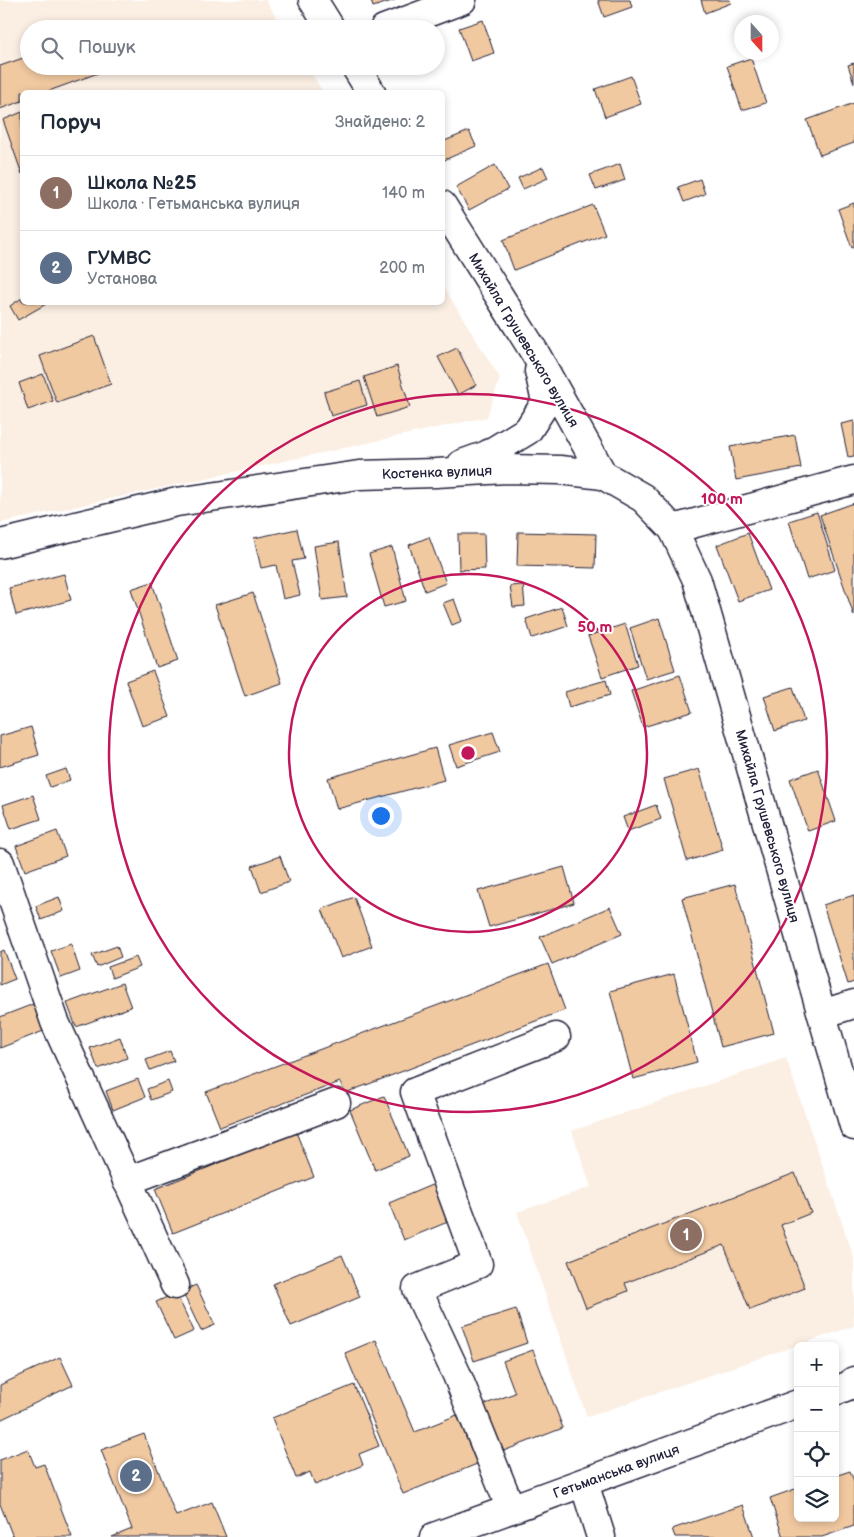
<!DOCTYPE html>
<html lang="uk">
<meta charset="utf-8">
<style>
body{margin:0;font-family:"Balsamiq Sans",sans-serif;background:#f6f6f7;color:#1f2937}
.controls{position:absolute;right:15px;bottom:15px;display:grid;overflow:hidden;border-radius:8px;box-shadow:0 2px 8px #0003}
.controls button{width:45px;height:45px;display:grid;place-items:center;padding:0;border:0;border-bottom:1px solid #e0e1e3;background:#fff;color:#1f2937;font:25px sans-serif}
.compass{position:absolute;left:734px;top:15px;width:45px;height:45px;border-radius:50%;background:#fff;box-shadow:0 2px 8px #0003;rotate:159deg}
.you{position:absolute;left:380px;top:815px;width:18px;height:18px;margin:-12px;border:4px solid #fff;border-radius:50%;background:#1a73e8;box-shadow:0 0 0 8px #1a73e833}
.badge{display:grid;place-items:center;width:32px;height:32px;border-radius:50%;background:#7c3aed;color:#fff;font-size:16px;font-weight:700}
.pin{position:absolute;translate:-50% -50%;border:2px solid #fff;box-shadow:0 1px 5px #0006}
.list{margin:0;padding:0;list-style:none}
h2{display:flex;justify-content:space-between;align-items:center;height:65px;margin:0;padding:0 20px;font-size:21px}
h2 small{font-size:16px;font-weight:400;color:#747a83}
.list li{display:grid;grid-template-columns:32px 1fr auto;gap:15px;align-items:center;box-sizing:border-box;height:75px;padding:0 20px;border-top:1px solid #e0e1e3}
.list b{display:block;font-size:19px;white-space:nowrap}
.list p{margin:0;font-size:16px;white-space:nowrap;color:#747a83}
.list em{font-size:16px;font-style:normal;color:#747a83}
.icon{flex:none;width:28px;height:28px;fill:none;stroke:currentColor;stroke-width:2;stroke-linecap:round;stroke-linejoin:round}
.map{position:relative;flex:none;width:854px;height:1537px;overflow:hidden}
.search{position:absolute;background:#fff;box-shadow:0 2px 8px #0003;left:20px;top:20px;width:425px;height:55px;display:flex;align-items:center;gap:12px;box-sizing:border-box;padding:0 18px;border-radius:28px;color:#747a83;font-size:19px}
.panel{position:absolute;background:#fff;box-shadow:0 2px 8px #0003;left:20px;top:90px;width:425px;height:215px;border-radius:8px}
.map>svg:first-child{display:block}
.built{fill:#fbefe3}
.building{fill:#f1c9a1;stroke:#22223b}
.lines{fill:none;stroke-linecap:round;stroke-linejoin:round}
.minor-casing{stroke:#22223b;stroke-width:31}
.minor{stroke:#fff;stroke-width:28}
.ring{fill:none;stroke:#c2185b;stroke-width:2.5}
.labels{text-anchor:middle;stroke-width:4;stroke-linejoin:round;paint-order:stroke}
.street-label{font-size:14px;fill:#22223b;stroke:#fff}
.centre{fill:#c2185b;stroke:#fff;stroke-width:2.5}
.ring-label{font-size:15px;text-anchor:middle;font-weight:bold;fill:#c2185b;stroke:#fff;stroke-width:4;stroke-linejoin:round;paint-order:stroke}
</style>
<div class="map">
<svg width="854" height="1537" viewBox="0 0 854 1537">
<rect width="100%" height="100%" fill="#fff"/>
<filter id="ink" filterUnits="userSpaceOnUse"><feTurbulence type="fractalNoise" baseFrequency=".02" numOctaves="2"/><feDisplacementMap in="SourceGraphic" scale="10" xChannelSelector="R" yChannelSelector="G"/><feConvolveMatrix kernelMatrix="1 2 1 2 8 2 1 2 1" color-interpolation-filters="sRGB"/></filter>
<g filter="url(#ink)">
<!-- built -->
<g class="built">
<polygon points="0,0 266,0 283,29 29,29 29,66 307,66 323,92 22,92 22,302 442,302 443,286 500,378 487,417 0,523"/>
<polygon points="786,1058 854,1258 854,1326 587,1417 517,1212 591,1187 572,1131"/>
</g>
<!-- building -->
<g class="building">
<polygon points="371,0 395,0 373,7"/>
<polygon points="598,0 630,0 632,7 604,17"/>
<polygon points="701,0 730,0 731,3 705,13"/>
<polygon points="483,20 494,53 471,61 459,28"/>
<polygon points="29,56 29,66 108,66 109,69 46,92 22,92 22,101 0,109 0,66"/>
<polygon points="751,58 766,103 742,110 727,66"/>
<polygon points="854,63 854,83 848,65"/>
<polygon points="631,76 641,104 605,117 595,89"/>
<polygon points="854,103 854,143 820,155 807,120"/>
<polygon points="22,112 22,174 3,120"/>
<polygon points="469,131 476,146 442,161 442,142"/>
<polygon points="620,164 625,180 596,190 590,175"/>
<polygon points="495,165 508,189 469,210 456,187"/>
<polygon points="543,167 548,178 523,189 518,178"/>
<polygon points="700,179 705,194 684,202 678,187"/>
<polygon points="854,203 854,247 852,248 838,209"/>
<polygon points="593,205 605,234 514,270 503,240"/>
<polygon points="22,298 22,302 45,302 46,304 18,320 10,306"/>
<polygon points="94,336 111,384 57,403 40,356"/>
<polygon points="457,348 476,385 458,395 438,357"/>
<polygon points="397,366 410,407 377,417 364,377"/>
<polygon points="43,374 53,401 28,410 19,383"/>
<polygon points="360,381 367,405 331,416 324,392"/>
<polygon points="854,421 854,456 848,457 841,424"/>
<polygon points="795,435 801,468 736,480 730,447"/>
<polygon points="854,503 854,616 820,515"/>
<polygon points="817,512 835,570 807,579 789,521"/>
<polygon points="297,529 304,559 292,561 300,595 283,599 276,565 261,568 254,538"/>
<polygon points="518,532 596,534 595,568 517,566"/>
<polygon points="748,533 769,590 738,601 717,545"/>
<polygon points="458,534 484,534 485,569 459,570"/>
<polygon points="429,537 446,583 425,591 409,545"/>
<polygon points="339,542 347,597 322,600 314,546"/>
<polygon points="392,547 406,601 384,607 369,554"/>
<polygon points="64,574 71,600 16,615 9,588"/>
<polygon points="152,582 178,661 157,668 131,589"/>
<polygon points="523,585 525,606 513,607 510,586"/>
<polygon points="253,593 282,683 245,696 215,605"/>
<polygon points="454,599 462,621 452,625 443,603"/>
<polygon points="562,607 568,626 532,638 526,619"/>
<polygon points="659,618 675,670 646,679 630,628"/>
<polygon points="625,624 638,665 602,677 588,636"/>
<polygon points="153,671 170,717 142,726 126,681"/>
<polygon points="680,675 692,712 643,727 631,691"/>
<polygon points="606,680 610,695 569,707 565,692"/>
<polygon points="793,687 804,721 775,731 764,696"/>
<polygon points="31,727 39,755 0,767 0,736"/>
<polygon points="493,732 500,752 456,766 449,745"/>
<polygon points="435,748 444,780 337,809 328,778"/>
<polygon points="66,769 70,780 50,787 46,776"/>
<polygon points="699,769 723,850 687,861 664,779"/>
<polygon points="818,769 836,821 808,831 790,779"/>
<polygon points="33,795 41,819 11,829 3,805"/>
<polygon points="656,805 661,819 628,831 623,817"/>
<polygon points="57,831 66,856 25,871 16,846"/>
<polygon points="280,856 289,882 261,892 252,866"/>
<polygon points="564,867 574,903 489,927 478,891"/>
<polygon points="735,884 774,1033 721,1047 682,898"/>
<polygon points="854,895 854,982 848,984 823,905"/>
<polygon points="59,897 64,911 41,920 36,906"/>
<polygon points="354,897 372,946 341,958 322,909"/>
<polygon points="610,907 622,934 552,964 540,937"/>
<polygon points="71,944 80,971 61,978 51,951"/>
<polygon points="117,946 121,957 97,967 92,955"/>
<polygon points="4,950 15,979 0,985 0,952"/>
<polygon points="136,957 140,967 112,978 108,967"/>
<polygon points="548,964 565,1010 345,1093 340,1082 220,1127 206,1092"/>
<polygon points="674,974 697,1062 633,1079 610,991"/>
<polygon points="122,983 131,1007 76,1027 67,1003"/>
<polygon points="36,1003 46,1030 0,1048 0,1017"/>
<polygon points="120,1037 127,1058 98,1069 90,1048"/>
<polygon points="170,1051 174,1061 150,1070 146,1060"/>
<polygon points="138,1079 145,1097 113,1110 106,1091"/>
<polygon points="168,1081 172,1092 151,1100 147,1089"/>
<polygon points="384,1096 409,1156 375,1170 350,1110"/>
<polygon points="296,1132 314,1177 173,1233 155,1189"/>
<polygon points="795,1173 811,1213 781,1225 805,1288 750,1310 724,1245 625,1283 628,1291 586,1308 568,1261"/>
<polygon points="434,1184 450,1221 404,1240 389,1203"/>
<polygon points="342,1255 360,1297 291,1326 273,1284"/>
<polygon points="196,1285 215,1325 201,1331 182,1291"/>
<polygon points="176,1293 194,1331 174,1340 156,1302"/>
<polygon points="516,1309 527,1343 474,1361 462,1326"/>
<polygon points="376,1340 415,1432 457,1415 477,1464 403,1494 345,1353"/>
<polygon points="533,1350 563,1428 501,1452 483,1405 515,1393 503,1361"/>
<polygon points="60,1357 73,1385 0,1420 0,1385"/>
<polygon points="354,1385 379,1446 359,1454 363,1465 315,1485 310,1472 296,1478 272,1418"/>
<polygon points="144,1434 176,1516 212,1502 226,1537 112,1537 132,1529 101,1450"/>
<polygon points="28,1449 35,1467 44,1464 72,1537 13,1537 0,1504 0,1460"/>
<polygon points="850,1471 854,1481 854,1526 822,1537 783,1537 770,1498 798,1488 798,1518 835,1518 835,1476"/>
<polygon points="743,1505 754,1537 675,1537 672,1529"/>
</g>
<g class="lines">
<defs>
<g id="minor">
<polyline points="313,0 331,29"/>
<polyline points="384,29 462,0"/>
<polyline points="355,66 371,92"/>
<polyline points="442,205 535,353 603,475"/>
<polyline points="462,464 487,455 528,430 546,402 539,371"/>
<polyline points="673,529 854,480"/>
<polyline points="0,544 177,502 359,475 436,473 506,469 560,470 603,475 643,498 673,529 697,580 854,1126"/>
<polyline points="0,863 55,1022 175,1285"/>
<polyline points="822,1014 854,1004"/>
<polyline points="127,1181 336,1103"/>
<polyline points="835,1391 850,1385 854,1381"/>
<polyline points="584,1483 601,1537"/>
<polyline points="511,1509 457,1375 417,1289 478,1264 415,1092 556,1037"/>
<polyline points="434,1537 798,1404"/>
</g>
</defs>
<!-- minor casing -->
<use href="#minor" class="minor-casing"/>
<!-- minor -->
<use href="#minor" class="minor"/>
</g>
</g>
<!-- distance rings -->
<g class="ring">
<circle cx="468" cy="753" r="179"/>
<circle cx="468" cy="753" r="359"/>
</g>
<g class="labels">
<!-- street labels -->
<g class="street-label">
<text transform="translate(524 340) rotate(59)" y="5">Михайла Грушевського вулиця</text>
<text transform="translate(437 472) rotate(-2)" y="5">Костенка вулиця</text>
<text transform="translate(768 826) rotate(74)" y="5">Михайла Грушевського вулиця</text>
<text transform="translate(616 1471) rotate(-20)" y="5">Гетьманська вулиця</text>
</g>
</g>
<circle cx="468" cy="753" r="8" class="centre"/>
<g class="ring-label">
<text x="722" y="504">100 m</text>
<text x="595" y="632">50 m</text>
</g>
</svg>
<div class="controls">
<button>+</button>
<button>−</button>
<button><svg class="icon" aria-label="locate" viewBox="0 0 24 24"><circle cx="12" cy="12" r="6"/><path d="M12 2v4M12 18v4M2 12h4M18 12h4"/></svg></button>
<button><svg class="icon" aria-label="layers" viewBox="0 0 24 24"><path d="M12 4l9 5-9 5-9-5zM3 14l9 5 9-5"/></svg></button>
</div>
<svg class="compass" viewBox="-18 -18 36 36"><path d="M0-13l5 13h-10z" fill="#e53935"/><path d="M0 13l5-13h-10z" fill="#747a83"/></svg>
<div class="you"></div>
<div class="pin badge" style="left:686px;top:1235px;background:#8d6e63">1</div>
<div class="pin badge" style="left:136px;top:1476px;background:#5c6f8a">2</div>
<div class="search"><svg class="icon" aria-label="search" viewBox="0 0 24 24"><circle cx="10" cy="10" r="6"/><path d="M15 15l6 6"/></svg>Пошук</div>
<section class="panel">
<h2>Поруч<small>Знайдено: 2</small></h2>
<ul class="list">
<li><span class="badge" style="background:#8d6e63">1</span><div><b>Школа №25</b><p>Школа · Гетьманська вулиця</p></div><em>140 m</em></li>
<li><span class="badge" style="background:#5c6f8a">2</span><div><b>ГУМВС</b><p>Установа</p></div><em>200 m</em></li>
</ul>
</section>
</div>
